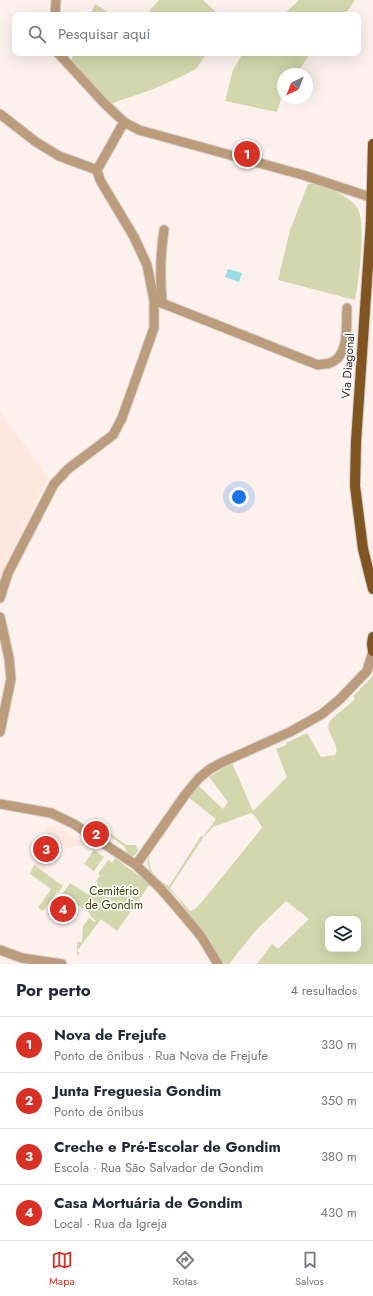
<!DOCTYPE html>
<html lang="pt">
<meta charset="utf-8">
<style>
body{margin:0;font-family:Jost,sans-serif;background:#f6f6f7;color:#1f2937}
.controls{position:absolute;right:12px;bottom:12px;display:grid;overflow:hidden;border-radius:8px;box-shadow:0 4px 16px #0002}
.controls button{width:36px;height:36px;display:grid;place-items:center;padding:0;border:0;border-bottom:1px solid #e0e1e3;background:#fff;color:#1f2937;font:20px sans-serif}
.compass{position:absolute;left:277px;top:68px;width:36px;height:36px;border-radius:50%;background:#fff;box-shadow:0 4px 16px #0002;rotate:223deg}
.you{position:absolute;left:239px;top:497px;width:14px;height:14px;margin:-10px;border:3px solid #fff;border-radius:50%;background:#1a73e8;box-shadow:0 0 0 6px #1a73e833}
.badge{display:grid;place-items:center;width:26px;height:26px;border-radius:50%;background:#d93025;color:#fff;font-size:13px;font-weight:700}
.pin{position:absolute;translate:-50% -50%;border:2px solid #fff;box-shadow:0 1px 4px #0006}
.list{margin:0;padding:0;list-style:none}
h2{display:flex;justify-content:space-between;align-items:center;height:52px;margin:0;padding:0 16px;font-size:17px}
h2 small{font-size:13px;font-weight:400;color:#747a83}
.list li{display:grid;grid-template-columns:26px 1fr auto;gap:12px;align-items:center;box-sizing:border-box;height:56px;padding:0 16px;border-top:1px solid #e0e1e3}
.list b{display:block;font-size:15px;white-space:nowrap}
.list p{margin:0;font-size:13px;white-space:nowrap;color:#747a83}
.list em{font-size:13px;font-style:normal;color:#747a83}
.icon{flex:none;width:22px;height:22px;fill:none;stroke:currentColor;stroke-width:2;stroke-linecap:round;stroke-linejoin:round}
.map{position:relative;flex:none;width:373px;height:964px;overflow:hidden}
.search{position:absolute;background:#fff;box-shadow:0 4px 16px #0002;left:12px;right:12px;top:12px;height:44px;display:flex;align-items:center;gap:10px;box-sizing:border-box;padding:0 14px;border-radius:8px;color:#747a83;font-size:15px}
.sheet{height:276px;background:#fff}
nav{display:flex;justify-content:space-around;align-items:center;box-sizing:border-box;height:56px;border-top:1px solid #e0e1e3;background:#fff;font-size:11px;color:#747a83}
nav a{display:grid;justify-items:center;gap:2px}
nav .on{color:#d93025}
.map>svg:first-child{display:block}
.built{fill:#fde7df}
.green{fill:#d2d7ae;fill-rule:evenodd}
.water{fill:#9adde4}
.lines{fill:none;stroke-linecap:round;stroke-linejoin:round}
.minor-casing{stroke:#d8ccc8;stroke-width:11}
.major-casing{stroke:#d8ccc8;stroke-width:12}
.minor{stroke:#bb9c7c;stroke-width:9}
.major{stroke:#805522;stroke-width:10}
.labels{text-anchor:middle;stroke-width:3.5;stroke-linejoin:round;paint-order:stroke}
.street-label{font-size:12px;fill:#2f2521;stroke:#fff}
.park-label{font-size:12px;fill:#3e4103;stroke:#fff}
</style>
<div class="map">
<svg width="373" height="964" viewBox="0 0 373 964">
<rect width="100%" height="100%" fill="#fdf1ed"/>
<!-- built -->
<g class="built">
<polygon points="0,412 48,477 0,582"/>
<polygon points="48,826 53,828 56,826 86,845 67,848 60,844 56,850 53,848 47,856 51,859 42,871 34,865"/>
</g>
<!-- green -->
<g class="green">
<polygon points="159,0 203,0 219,15 149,15 150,10"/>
<polygon points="299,0 355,0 345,15 283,15"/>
<polygon points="95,4 113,15 90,15"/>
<polygon points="74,53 207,53 196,69 176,79 151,90 110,104 71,61"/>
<polygon points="243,53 311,53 296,74 283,74 283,92 277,112 225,101 233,70"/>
<path d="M308 184C310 184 314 184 317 184 327 186 354 199 358 209 366 228 359 278 355 300L278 280 290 230Z"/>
<path d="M373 676V964H257L272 944 278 949 309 919 286 901 257 929 229 964H221L177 897 150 871C148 866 146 861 149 856 149 872 155 878 169 886L201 836 203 837 216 819 189 798 199 786 223 809 228 802 209 777 232 763 253 811 287 777 276 749 286 745V743L307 733 321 757 335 755C342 743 321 731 331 720 336 714 347 707 353 701L355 698 353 696ZM251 813 255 816 262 827 261 829 201 903 195 909 190 911 170 888 203 838 213 827ZM328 919H358V949H328Z"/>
<polygon points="102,827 126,845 136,845 138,850 136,854 132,857 128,855 125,847 100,829"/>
<polygon points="94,850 104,857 94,871 84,864"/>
<polygon points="115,858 150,884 117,931 101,919 77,951 80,953 78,956 77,952 77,942 82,942 83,926 89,918 95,922 96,921 90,916 91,914 62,894 70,883 89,895 98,883 96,881 100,876 98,874 108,860 112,863"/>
<polygon points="34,865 63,886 58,893 57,892 43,911 38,908 51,889 30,874"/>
</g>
<!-- water -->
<polygon class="water" points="228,269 242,273 239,282 225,277"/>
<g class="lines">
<defs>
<g id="minor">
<polyline points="55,15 56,0"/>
<polyline points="58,53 104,103 124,122 139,130 303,175 373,198"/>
<polyline points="0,114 36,142 59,156 97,170"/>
<polyline points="97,170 124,122"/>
<path d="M154 300 318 365C322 364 327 364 330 363 350 356 346 325 347 308"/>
<path d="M162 303C160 278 160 255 164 230"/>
<polyline points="0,598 8,573 54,484 68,469 113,435 122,418 154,328 154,300 147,265 134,237 100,180 97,170"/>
<polyline points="0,617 9,658 11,679 0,732"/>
<polyline points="0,804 51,813 74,824 136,865 160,888 174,904 201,936 218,964"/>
<polyline points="136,865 185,795 199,778 210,769 223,762 290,732 322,714 339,700 367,671 373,651"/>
<polyline points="0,950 22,958 62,964"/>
</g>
<g id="major">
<polyline points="373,144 371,221 356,442 355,486 363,549 373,589"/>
<polyline points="373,637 372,644 373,651"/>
</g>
</defs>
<!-- minor casing -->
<use href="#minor" class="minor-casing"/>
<!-- major casing -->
<use href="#major" class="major-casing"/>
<!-- minor -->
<use href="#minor" class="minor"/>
<!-- major -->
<use href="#major" class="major"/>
</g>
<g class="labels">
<!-- street labels -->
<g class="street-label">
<text transform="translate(348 366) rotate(-86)" y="4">Via Diagonal</text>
</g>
<!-- park labels -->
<g class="park-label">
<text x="114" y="895">Cemitério<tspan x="114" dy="14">de Gondim</tspan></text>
</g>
</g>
</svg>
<div class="controls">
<button><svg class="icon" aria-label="layers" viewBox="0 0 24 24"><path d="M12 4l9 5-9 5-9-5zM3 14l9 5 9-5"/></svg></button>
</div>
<svg class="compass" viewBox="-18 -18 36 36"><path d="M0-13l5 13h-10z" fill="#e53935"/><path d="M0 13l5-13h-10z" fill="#747a83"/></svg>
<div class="you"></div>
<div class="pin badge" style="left:247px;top:154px">1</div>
<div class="pin badge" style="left:96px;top:834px">2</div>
<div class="pin badge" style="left:46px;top:849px">3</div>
<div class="pin badge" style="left:63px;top:909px">4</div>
<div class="search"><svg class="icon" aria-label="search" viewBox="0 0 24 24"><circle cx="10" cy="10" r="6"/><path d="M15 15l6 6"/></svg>Pesquisar aqui</div>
</div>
<section class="sheet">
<h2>Por perto<small>4 resultados</small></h2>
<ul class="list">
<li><span class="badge">1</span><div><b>Nova de Frejufe</b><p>Ponto de ônibus · Rua Nova de Frejufe</p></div><em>330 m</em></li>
<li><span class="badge">2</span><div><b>Junta Freguesia Gondim</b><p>Ponto de ônibus</p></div><em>350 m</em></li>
<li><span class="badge">3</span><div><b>Creche e Pré-Escolar de Gondim</b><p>Escola · Rua São Salvador de Gondim</p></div><em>380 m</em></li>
<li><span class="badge">4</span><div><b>Casa Mortuária de Gondim</b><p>Local · Rua da Igreja</p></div><em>430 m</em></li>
</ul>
</section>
<nav>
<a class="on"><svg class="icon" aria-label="map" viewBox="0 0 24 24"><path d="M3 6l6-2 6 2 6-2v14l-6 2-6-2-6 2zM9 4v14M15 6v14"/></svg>Mapa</a>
<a><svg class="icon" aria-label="directions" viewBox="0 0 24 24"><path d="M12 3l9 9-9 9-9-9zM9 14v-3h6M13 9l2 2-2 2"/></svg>Rotas</a>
<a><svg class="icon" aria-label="saved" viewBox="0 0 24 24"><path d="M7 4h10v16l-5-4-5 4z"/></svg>Salvos</a>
</nav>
